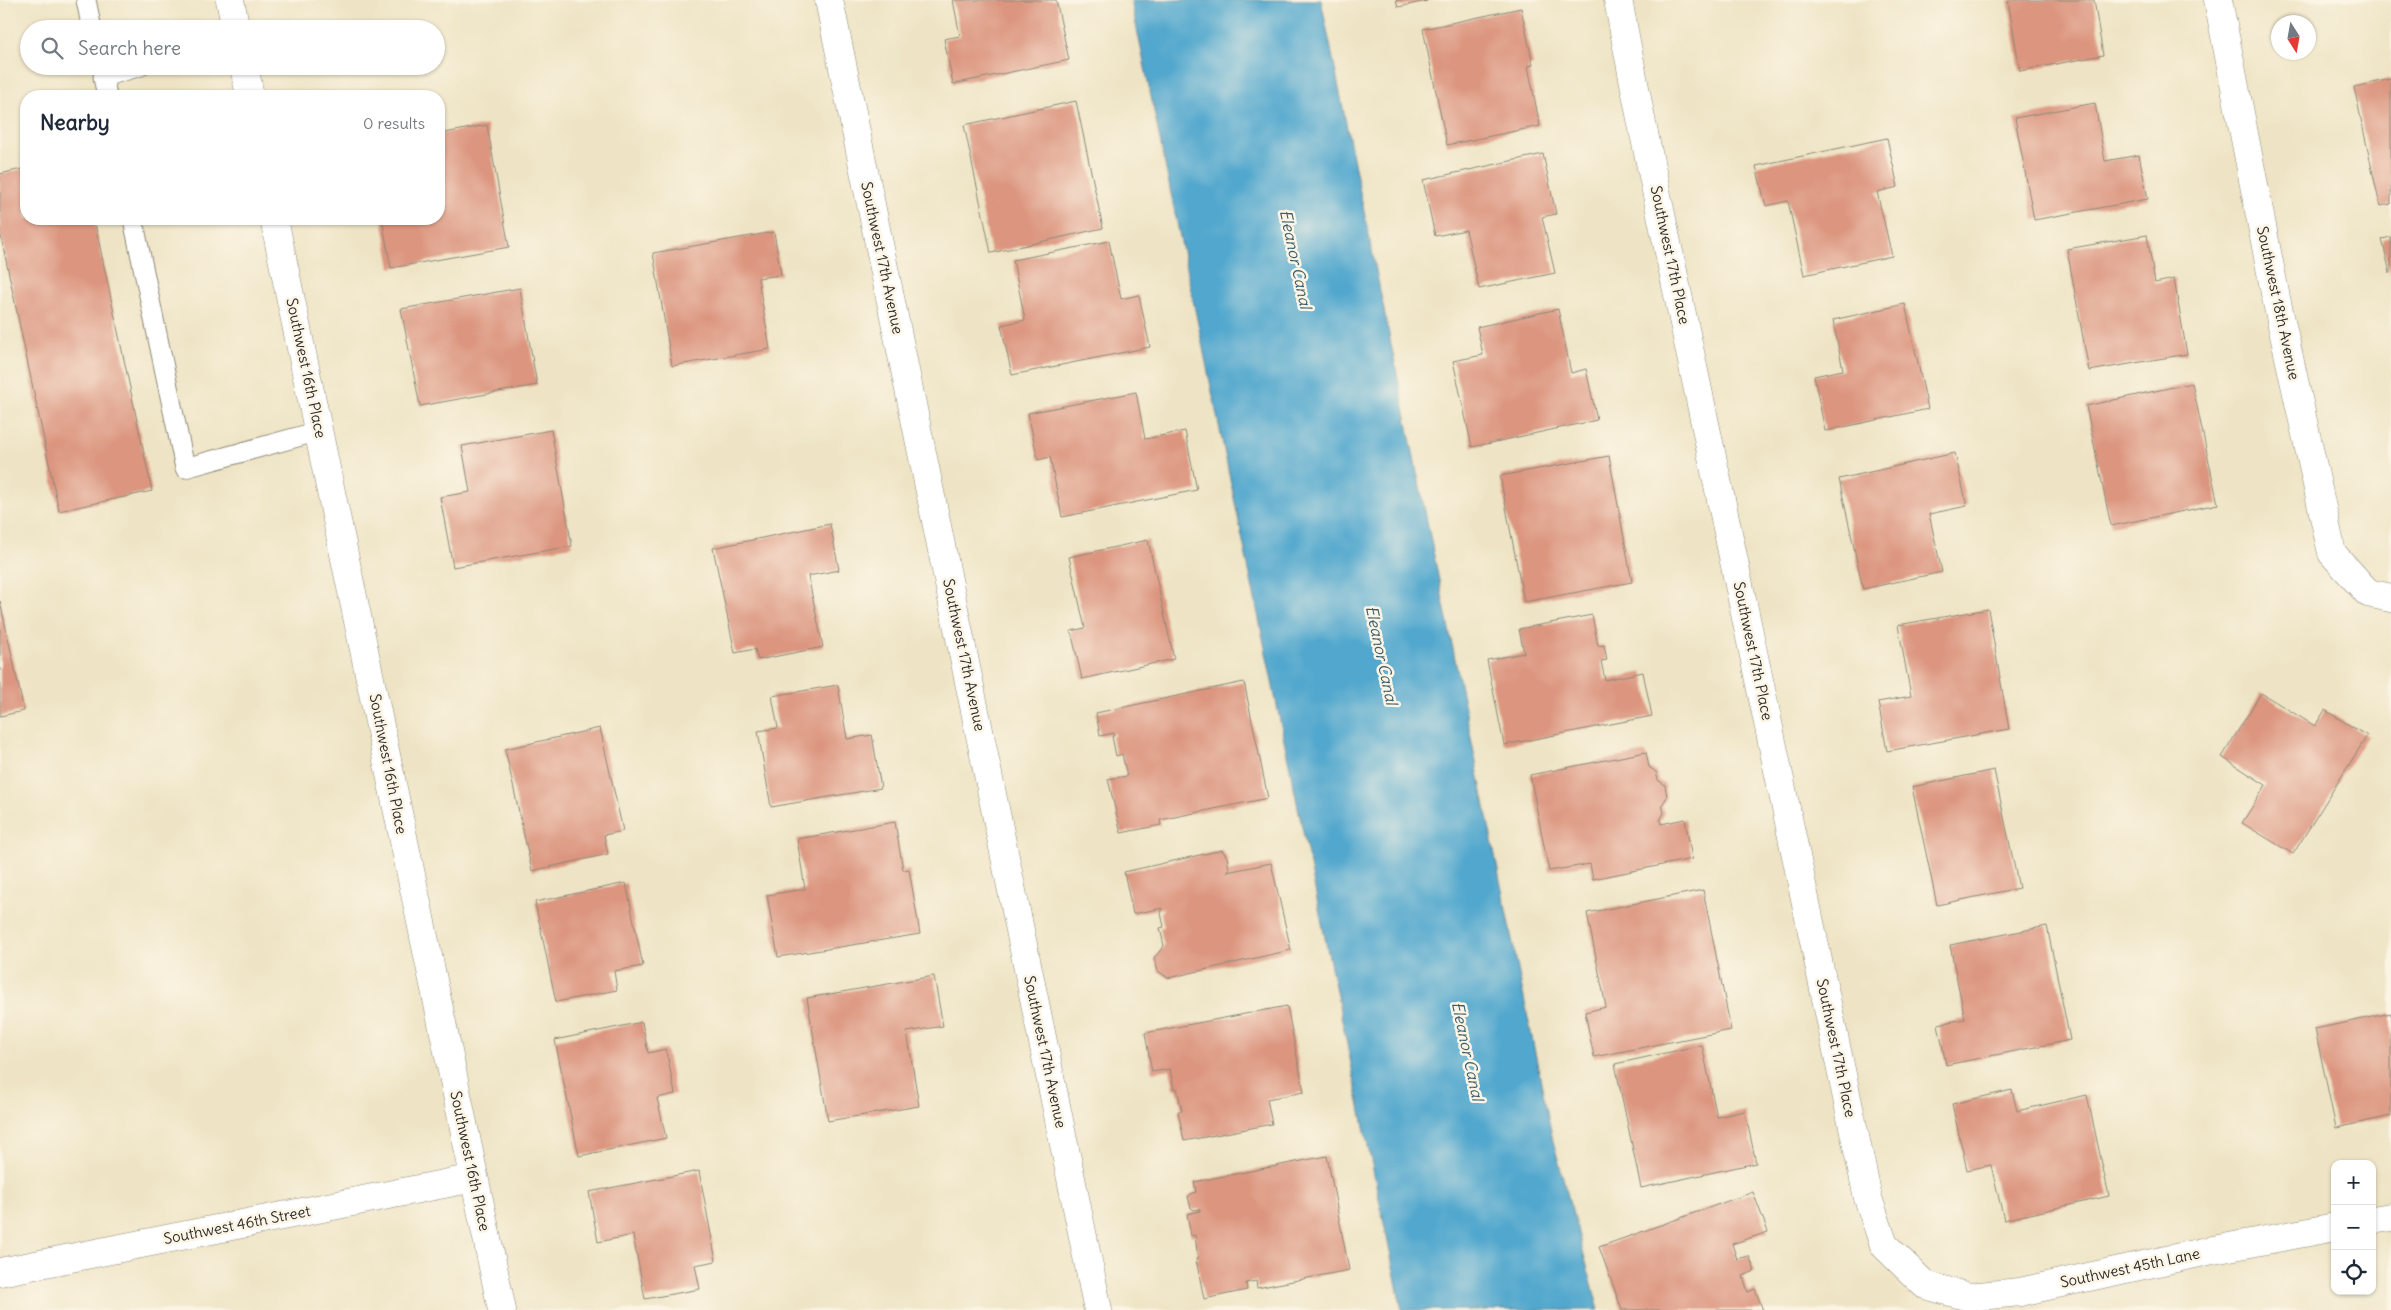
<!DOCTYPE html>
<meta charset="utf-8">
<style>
body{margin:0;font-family:Delius,sans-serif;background:#f6f6f7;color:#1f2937}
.controls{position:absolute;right:15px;bottom:15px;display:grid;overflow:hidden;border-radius:10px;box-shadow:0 1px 4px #0004}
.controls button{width:45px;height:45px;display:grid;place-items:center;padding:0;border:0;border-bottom:1px solid #e0e1e3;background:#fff;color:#1f2937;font:25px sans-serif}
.compass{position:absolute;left:2271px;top:15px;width:45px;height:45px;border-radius:50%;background:#fff;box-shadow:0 1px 4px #0004;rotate:169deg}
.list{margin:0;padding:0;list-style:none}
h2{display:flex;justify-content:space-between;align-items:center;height:65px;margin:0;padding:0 20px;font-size:21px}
h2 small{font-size:16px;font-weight:400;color:#747a83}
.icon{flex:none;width:28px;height:28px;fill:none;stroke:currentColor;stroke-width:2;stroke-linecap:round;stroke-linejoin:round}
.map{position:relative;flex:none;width:2391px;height:1310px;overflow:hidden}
.search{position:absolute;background:#fff;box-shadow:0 1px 4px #0004;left:20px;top:20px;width:425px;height:55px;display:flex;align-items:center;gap:12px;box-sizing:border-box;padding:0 18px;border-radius:28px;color:#747a83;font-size:19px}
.panel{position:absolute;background:#fff;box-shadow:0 1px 4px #0004;left:20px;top:90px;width:425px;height:135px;border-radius:20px}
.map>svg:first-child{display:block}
.water{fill:#51a7ce;stroke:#3e697c}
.building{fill:#dc957f}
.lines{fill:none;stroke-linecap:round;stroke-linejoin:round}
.service-casing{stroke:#8c8878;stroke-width:21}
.minor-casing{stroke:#8c8878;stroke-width:29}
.service{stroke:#fff;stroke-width:19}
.minor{stroke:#fff;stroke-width:28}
.labels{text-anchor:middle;stroke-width:5;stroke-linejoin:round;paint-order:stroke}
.street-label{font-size:15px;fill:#2b2b2b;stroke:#fcf5e5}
.water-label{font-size:16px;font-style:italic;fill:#3a5d6c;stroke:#fcf5e5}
</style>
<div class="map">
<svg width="2391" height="1310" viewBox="0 0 2391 1310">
<rect width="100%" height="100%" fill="#fcf5e5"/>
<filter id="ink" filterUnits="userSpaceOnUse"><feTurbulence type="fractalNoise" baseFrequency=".02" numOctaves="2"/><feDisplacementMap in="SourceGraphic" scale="10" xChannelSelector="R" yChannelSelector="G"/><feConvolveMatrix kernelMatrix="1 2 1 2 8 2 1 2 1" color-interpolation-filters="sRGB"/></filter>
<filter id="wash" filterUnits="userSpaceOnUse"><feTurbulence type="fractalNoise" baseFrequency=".0096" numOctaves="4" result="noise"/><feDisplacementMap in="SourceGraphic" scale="20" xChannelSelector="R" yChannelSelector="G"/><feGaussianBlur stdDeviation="1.12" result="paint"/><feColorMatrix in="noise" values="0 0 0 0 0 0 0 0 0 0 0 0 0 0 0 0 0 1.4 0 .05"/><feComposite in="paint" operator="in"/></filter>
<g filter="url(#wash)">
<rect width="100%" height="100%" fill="#eee4c5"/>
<!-- water -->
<polygon class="water" points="1131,0 1321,0 1553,1141 1599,1310 1402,1310"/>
<g id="blocks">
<!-- building -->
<g class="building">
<polygon points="953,0 1056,0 1069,60 953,84 944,39 960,36"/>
<polygon points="1396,0 1427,0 1427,1 1398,7"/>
<polygon points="2008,0 2094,0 2103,55 2020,71"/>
<polygon points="1521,8 1533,65 1528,66 1540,126 1447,145 1423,29"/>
<polygon points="2391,79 2391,204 2380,206 2354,87"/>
<polygon points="1076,101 1103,228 991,253 964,125"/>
<polygon points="2095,103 2105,161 2139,155 2148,199 2034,220 2015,118"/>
<polygon points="487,125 509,247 391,268 382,219 439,219 439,134"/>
<polygon points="1887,138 1898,187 1877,192 1892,256 1804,275 1788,201 1766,206 1756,166"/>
<polygon points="1543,154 1556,214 1542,217 1555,273 1479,289 1466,230 1435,236 1423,180"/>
<polygon points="26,168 26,219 94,219 152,491 59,511 0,232 0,174"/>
<polygon points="774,232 781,275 758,278 770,349 672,366 653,253"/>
<polygon points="2147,235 2155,283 2174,279 2187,354 2089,371 2067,249"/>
<polygon points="2391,237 2391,273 2390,273 2382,239"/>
<polygon points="1109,241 1121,299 1139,295 1150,347 1012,375 1001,325 1025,320 1013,260"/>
<polygon points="520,288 537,385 420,406 401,309"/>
<polygon points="1905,304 1928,409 1825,431 1814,376 1843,370 1833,320"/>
<polygon points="1558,309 1571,373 1586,369 1597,420 1472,447 1453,361 1483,355 1477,327"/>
<polygon points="2192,383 2218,504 2111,526 2086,406"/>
<polygon points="1136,392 1145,439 1185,431 1197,490 1062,517 1050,457 1038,460 1028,413"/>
<polygon points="551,430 572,546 453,567 440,497 470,492 462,446"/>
<polygon points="1955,453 1967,506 1929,514 1942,572 1863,589 1839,479"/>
<polygon points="1609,456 1632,582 1524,602 1500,476"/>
<polygon points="830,524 839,570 808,576 823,647 758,660 755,649 735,653 713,548"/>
<polygon points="1148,540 1174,659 1082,679 1071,631 1085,628 1069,557"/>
<polygon points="0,601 24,711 0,716"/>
<polygon points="1988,609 2009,729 1887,751 1878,702 1911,696 1898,625"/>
<polygon points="1592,615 1598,646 1604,645 1607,660 1601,661 1605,680 1643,672 1652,716 1504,745 1487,660 1524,653 1519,629"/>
<polygon points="1244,682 1268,798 1160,820 1161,825 1121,833 1108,779 1127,776 1122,754 1116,756 1112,736 1114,736 1114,733 1100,736 1096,713"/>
<polygon points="838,685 847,739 872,735 881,788 771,807 758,731 778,728 772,696"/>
<polygon points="2261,693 2315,726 2325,710 2367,736 2293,854 2242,823 2266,785 2222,757"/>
<polygon points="600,728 623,831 604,835 608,854 532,871 505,749"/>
<polygon points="1646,752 1649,767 1656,772 1658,780 1665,785 1667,797 1662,805 1664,813 1660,820 1661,824 1685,819 1692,859 1593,879 1590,864 1549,871 1530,775"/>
<polygon points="1994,770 2019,888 1937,905 1912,787"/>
<polygon points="895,822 903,870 909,869 920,934 778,957 767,895 805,889 797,839"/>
<polygon points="1222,850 1227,857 1229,869 1227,872 1271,863 1291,950 1168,978 1158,971 1154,958 1164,946 1160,928 1164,927 1161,913 1163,908 1133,914 1124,872"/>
<polygon points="626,883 643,966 614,971 617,990 556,1002 535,902"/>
<polygon points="1703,890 1731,1030 1594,1057 1585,1012 1606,1007 1587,913"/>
<polygon points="2047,926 2070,1040 1946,1065 1938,1024 1965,1019 1950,945"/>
<polygon points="934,976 943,1026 907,1032 919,1106 828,1121 807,998"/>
<polygon points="1287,1006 1304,1092 1267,1099 1272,1124 1184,1141 1178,1111 1182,1111 1177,1088 1174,1089 1170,1069 1152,1072 1145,1033"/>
<polygon points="2391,1013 2391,1116 2336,1128 2315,1029"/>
<polygon points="642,1022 648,1053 666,1049 675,1094 657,1098 666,1138 579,1156 555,1040"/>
<polygon points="1702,1045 1717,1117 1745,1111 1756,1163 1641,1188 1615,1064"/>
<polygon points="2012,1090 2017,1111 2087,1095 2109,1196 2004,1220 1991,1165 1967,1170 1952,1104"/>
<polygon points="1327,1156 1349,1270 1257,1288 1256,1281 1246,1283 1247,1290 1204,1299 1196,1259 1198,1259 1195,1235 1191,1236 1187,1214 1200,1211 1200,1209 1194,1210 1191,1208 1188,1197 1191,1194 1196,1192 1194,1182"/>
<polygon points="699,1171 716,1261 695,1265 700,1289 645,1299 633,1235 598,1242 589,1192"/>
<polygon points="1753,1192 1768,1232 1732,1244 1737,1259 1749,1256 1755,1271 1743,1276 1748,1292 1755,1289 1763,1310 1622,1310 1599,1247"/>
</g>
</g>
</g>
<g filter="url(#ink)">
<use href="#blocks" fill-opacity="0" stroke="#8c8878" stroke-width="1"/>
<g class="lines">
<defs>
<g id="service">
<polyline points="86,0 92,29"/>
<polyline points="107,96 103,77 141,66"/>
<polyline points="133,219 185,468 319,431"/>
</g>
<g id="minor">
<polyline points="230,0 236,29"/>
<polyline points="829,0 1098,1310"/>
<polyline points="1618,0 1642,124 1868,1198 1884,1245 1925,1285 1969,1297 2020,1292 2208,1251 2335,1227"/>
<polyline points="2218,0 2276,298 2332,553 2368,593 2391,598"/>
<polyline points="244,66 250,96"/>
<polyline points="274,219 502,1310"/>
<polyline points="2372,1220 2391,1217"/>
<polyline points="0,1272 474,1178"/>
</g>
</defs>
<!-- service casing -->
<use href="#service" class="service-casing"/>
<!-- minor casing -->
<use href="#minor" class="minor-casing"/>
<!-- service -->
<use href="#service" class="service"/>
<!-- minor -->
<use href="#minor" class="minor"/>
</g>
</g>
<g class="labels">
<!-- street labels -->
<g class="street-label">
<text transform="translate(1670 255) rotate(78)" y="5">Southwest 17th Place</text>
<text transform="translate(882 258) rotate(78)" y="5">Southwest 17th Avenue</text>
<text transform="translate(2278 303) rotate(78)" y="5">Southwest 18th Avenue</text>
<text transform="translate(306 368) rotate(78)" y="5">Southwest 16th Place</text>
<text transform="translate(1753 651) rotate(78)" y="5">Southwest 17th Place</text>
<text transform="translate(964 655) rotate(78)" y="5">Southwest 17th Avenue</text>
<text transform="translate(388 764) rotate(79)" y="5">Southwest 16th Place</text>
<text transform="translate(1836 1048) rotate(78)" y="5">Southwest 17th Place</text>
<text transform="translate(1045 1052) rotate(78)" y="5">Southwest 17th Avenue</text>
<text transform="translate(470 1161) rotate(78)" y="5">Southwest 16th Place</text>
<text transform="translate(237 1225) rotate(-11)" y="5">Southwest 46th Street</text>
<text transform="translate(2130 1268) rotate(-12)" y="5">Southwest 45th Lane</text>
</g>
<!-- water labels -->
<g class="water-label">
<text transform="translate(1296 259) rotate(78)" y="6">Eleanor Canal</text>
<text transform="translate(1382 655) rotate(78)" y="6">Eleanor Canal</text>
<text transform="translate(1468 1051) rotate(78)" y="6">Eleanor Canal</text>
</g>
</g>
</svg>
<div class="controls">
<button>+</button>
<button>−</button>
<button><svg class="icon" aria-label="locate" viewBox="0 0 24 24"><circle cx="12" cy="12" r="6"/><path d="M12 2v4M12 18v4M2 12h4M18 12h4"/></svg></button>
</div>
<svg class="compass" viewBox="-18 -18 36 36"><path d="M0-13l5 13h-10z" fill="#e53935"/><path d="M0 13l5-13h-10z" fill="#747a83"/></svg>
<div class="search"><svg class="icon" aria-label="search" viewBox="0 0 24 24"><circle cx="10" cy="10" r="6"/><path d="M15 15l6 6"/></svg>Search here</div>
<section class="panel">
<h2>Nearby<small>0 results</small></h2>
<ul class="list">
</ul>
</section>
</div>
